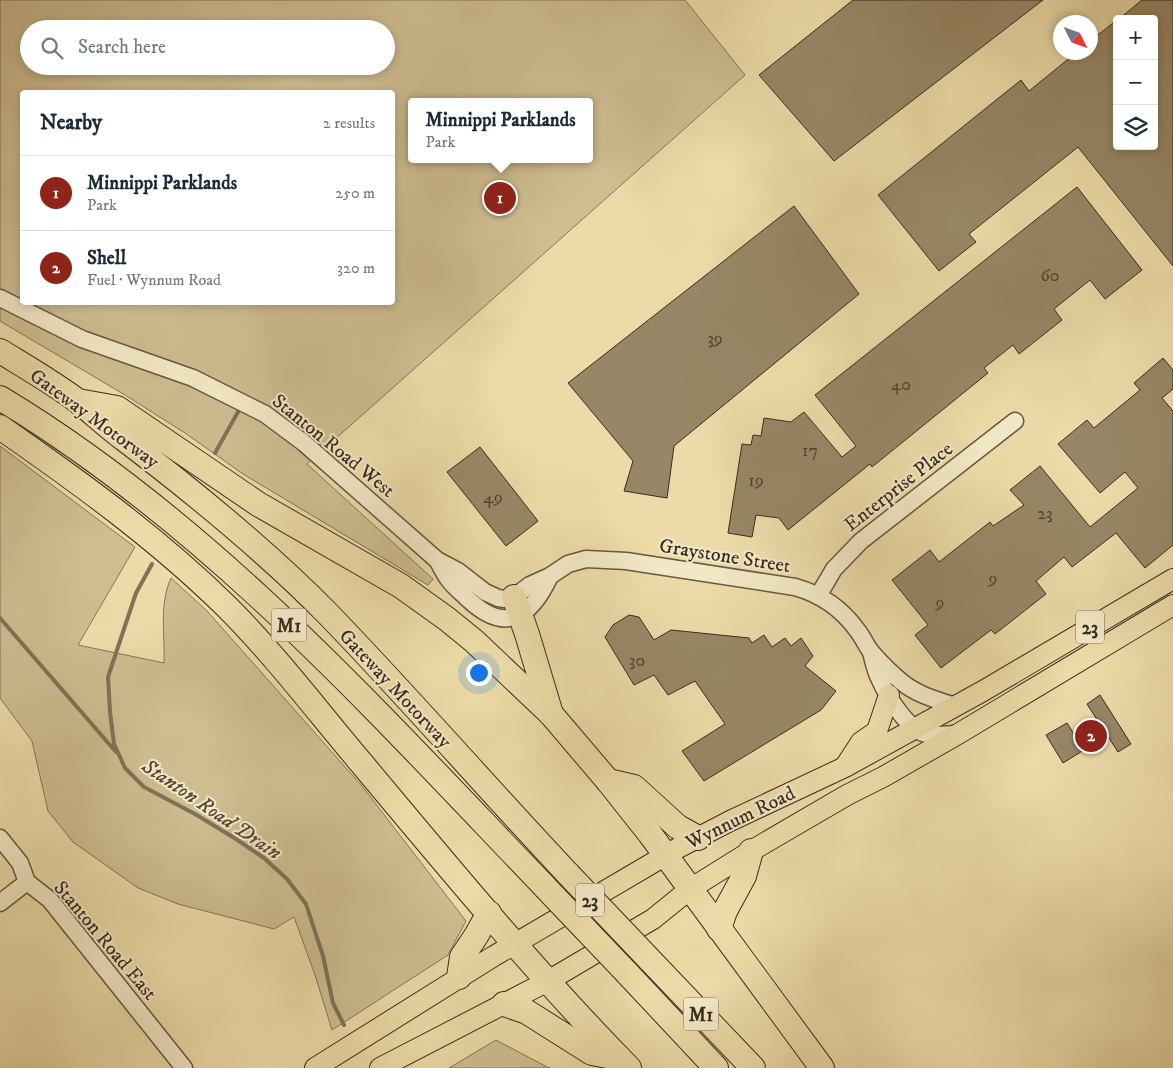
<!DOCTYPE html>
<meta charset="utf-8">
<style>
body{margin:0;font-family:"IM FELL DW Pica",serif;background:#f2f2f3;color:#1f2937}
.controls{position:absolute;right:15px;top:15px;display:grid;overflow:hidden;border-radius:5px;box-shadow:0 2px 8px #0003}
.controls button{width:45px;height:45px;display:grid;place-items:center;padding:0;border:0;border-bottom:1px solid #e0e1e3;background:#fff;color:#1f2937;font:25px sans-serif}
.compass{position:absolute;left:1053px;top:15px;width:45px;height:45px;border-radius:50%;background:#fff;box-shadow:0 2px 8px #0003;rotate:132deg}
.you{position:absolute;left:478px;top:672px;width:18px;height:18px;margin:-12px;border:4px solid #fff;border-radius:50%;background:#1a73e8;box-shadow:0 0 0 8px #1a73e833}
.badge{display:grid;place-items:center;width:32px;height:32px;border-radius:50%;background:#8f2418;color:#fff;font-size:16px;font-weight:700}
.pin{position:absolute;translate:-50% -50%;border:2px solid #fff;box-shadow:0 1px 5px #0006}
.popup{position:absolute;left:408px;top:98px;width:185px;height:65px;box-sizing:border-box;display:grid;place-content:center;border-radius:5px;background:#fff;filter:drop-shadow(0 1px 4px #0005);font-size:16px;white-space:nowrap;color:#747a83}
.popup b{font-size:19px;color:#1f2937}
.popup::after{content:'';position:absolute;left:50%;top:100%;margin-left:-10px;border:10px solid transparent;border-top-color:#fff}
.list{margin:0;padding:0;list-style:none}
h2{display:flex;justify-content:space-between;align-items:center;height:65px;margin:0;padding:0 20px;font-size:21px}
h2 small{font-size:16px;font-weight:400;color:#747a83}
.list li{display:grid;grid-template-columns:32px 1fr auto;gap:15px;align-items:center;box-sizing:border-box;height:75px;padding:0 20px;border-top:1px solid #e0e1e3}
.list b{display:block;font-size:19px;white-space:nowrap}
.list p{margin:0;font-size:16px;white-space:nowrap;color:#747a83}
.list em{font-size:16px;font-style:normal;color:#747a83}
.icon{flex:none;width:28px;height:28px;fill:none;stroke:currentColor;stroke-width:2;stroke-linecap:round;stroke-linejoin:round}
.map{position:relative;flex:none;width:1173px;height:1068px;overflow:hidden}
.search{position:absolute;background:#fff;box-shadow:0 2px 8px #0003;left:20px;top:20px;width:375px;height:55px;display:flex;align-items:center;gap:12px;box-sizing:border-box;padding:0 18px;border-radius:28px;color:#747a83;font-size:19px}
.panel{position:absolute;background:#fff;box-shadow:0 2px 8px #0003;left:20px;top:90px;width:375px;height:215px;border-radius:5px}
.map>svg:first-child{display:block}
.green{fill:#cebd91;stroke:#847458;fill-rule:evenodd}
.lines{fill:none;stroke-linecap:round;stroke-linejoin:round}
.stream{stroke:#807255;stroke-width:4}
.building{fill:#978766;stroke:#3a2c1e}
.minor-casing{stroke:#665840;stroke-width:19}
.major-casing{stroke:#3a2c1e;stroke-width:22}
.highway-casing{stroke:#3a2c1e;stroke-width:26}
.minor{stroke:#f3e8c6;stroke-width:16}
.major{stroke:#ecdba8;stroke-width:20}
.highway{stroke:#ecdba8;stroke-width:24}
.highway-bridge-casing{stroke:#3a2c1e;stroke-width:26;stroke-linecap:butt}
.highway-bridge{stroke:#ecdba8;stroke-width:24}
.labels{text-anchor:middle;stroke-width:4;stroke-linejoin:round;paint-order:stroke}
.number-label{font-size:18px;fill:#514330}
.shield{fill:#f3e8c6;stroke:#726450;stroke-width:1}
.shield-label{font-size:19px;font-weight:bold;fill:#3a2c1e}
.street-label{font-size:20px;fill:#3a2c1e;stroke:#f3e8c6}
.water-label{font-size:21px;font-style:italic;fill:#574935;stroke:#f3e8c6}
</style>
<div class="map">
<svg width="1173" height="1068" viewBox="0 0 1173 1068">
<rect width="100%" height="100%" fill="#ecdba8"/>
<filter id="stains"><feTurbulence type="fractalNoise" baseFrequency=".004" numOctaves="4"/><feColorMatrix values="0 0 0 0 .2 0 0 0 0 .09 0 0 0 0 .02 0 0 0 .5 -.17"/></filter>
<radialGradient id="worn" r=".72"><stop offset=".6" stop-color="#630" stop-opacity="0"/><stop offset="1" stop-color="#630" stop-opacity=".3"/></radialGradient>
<!-- green -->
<g class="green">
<path d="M0 0H685L745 75 307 464 433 579 428 585 243 474 185 433 125 395 0 321ZM29 29H386V66H29ZM22 92H392V302H22ZM411 102H589V159H411Z"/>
<path d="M0 446 135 547 78 645 164 663C165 635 159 604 171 578L207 611 362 786 466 921 448 955 332 1030 315 975 294 917 274 929 178 904 138 888 73 842 48 811 32 741 0 698Z"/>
<polygon points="496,1040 547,1067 550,1068 449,1068"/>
</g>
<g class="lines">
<!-- stream -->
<g class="stream">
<polyline points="215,453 238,412"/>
<polyline points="152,564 136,593 108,677 110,712 114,744 125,768 144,787 195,814 236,839 264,858 287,879 306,904 323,956 333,1003 344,1025"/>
<polyline points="0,618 116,752"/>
</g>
</g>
<!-- building -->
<g class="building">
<polygon points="853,0 1043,0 834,161 759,75"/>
<polygon points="1142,0 1173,0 1173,266 1078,147 969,234 976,242 939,271 878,195 1021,80 1029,91 1077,52 1090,52 1090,41 1117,20 1117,146 1154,146 1154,19 1119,19"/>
<polygon points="1077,187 1142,270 1105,299 1090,280 1054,309 1062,320 1019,354 1013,345 984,368 988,373 872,467 870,464 788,530 779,518 756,515 752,537 728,533 742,444 751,445 753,435 761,436 764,418 791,422 804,412 842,457 856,446 815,395"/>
<polygon points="794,206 859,294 674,446 667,498 624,491 633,461 568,383"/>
<polygon points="1163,358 1173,370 1173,389 1162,398 1173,411 1173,545 1145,568 1116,533 1072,567 1064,557 1036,581 1046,594 995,634 991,630 941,668 915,635 928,625 892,580 930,550 939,562 990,522 993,526 1024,505 1010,490 1040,466 1090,527 1138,488 1125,472 1100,493 1058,444 1087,420 1094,428 1140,390 1134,383"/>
<polygon points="480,447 538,521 506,546 447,472"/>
<polygon points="629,615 639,617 654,640 671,630 749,638 752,643 764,635 772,647 785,638 791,646 801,638 813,656 805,666 836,691 821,710 704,781 682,751 725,724 695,681 668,695 654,675 634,685 605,637 613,625"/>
<polygon points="1100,695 1131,744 1118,752 1087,704"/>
<polygon points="1067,723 1084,750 1063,763 1046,735"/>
</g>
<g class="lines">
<defs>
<g id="minor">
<path d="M0 298 82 339 193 378 265 414 304 443 437 560 458 571 485 592 498 598 505 599 514 597 530 585 550 576 568 564 586 559 626 561 795 587C820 594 842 609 857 630 863 637 866 646 872 653 880 662 893 675 903 683 918 695 937 700 955 706"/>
<path d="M437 560C441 566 444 574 449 580 454 587 462 593 468 599 506 635 531 617 550 576"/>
<polyline points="818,596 834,569 861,541 1015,421"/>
<path d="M871 652C873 660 875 670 879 678 887 696 907 729 926 734 936 736 948 734 958 734"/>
<polyline points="0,838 20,863 27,882 50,900 184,1068"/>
<polyline points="0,903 27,882"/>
</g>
<g id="major">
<polyline points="846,765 861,742 877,731 889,695"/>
<polyline points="315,1068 494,956 678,848 730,821 845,767 983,691 1173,579"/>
<polyline points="380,1068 548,981 653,919 690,889 751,851 847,795 883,777 958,734 1173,605"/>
</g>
<g id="highway">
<path d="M0 351C26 367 54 383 79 402 94 414 108 427 124 439 195 493 265 550 328 614 410 699 488 789 569 875"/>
<path d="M0 398C211 525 377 712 546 888"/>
<polyline points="78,401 117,408 258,504 401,586 447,619 474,641 551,714 608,781 650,834 822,1068"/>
<path d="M0 427C79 482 158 539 227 607 276 656 318 712 363 765 449 868 535 972 629 1068"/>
<polyline points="514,597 527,634 551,714"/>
<polyline points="608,781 634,787 678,827 698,838"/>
<polyline points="719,929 725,911 744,876 751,851"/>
<polyline points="649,959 753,1068"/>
<polyline points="627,973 716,1068"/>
<polyline points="459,977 462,957 476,936 489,913"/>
<polyline points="504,1004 527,1012 592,1053 619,1058"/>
</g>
</defs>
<!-- minor casing -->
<use href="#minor" class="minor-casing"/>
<!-- major casing -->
<use href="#major" class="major-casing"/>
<!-- highway casing -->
<use href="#highway" class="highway-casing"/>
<!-- minor -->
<use href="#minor" class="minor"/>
<!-- major -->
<use href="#major" class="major"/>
<!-- highway -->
<use href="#highway" class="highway"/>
<defs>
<g id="highway-bridge">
<polyline points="569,875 649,959"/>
<polyline points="546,888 627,973"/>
</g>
</defs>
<!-- highway-bridge casing -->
<use href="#highway-bridge" class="highway-bridge-casing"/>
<!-- highway-bridge -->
<use href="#highway-bridge" class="highway-bridge"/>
</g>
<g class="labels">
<!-- number labels -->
<g class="number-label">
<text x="1050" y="281">60</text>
<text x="715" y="344">39</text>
<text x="901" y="390">40</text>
<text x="810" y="456">17</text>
<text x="756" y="486">19</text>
<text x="493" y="503">49</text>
<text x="1045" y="519">23</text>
<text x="993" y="584">9</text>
<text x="940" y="608">9</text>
<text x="637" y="666">30</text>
</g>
<!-- shield labels -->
<g class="shield">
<rect x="271.5" y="608.5" width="35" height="33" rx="4"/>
<rect x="1076" y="610.5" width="28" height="33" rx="4"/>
<rect x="576" y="883.5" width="28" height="33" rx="4"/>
<rect x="683.5" y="997.5" width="35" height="33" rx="4"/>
</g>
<g class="shield-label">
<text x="289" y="632">M1</text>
<text x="1090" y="634">23</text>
<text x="590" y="907">23</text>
<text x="701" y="1021">M1</text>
</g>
<!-- street labels -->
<g class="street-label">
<text transform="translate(95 418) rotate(36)" y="7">Gateway Motorway</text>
<text transform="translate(334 445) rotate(39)" y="7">Stanton Road West</text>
<text transform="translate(898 486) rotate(-38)" y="7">Enterprise Place</text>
<text transform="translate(725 555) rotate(9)" y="7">Graystone Street</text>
<text transform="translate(396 688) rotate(47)" y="7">Gateway Motorway</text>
<text transform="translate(740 817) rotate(-26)" y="7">Wynnum Road</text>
<text transform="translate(106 940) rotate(50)" y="7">Stanton Road East</text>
</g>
<!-- water labels -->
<g class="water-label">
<text transform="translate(212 809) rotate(34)" y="7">Stanton Road Drain</text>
</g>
</g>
<rect width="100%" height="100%" filter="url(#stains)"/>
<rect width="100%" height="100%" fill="url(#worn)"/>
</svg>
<div class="controls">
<button>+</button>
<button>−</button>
<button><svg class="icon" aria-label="layers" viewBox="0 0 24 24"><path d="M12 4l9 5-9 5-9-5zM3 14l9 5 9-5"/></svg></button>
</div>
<svg class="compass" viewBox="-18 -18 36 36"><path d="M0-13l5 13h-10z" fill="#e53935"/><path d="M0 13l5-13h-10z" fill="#747a83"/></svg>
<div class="you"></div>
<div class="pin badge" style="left:500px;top:198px">1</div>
<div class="popup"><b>Minnippi Parklands</b>Park</div>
<div class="pin badge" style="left:1091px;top:736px">2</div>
<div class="search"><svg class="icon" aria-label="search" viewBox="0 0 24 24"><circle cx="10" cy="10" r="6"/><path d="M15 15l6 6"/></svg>Search here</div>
<section class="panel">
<h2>Nearby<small>2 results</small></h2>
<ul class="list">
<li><span class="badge">1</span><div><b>Minnippi Parklands</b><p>Park</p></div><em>250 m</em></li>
<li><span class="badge">2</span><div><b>Shell</b><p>Fuel · Wynnum Road</p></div><em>320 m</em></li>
</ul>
</section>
</div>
